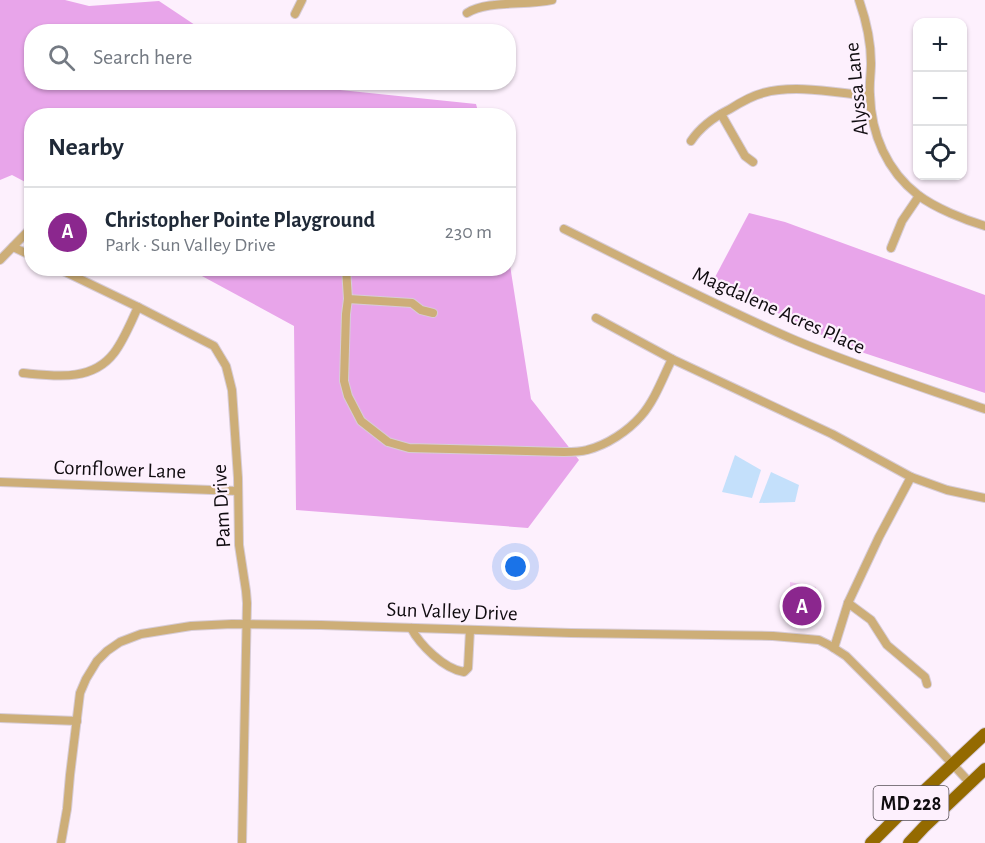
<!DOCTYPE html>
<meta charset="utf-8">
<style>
body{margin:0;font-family:"Alegreya Sans",sans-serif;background:#f6f6f7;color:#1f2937}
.controls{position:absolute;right:18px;top:18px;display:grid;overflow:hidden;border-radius:12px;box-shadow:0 2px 4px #0004}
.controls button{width:54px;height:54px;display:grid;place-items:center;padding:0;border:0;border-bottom:2px solid #e0e1e3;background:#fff;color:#1f2937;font:30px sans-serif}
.you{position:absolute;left:516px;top:567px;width:21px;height:21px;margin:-15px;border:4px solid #fff;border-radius:50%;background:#1a73e8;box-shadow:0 0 0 9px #1a73e833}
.badge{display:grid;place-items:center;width:39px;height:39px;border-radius:50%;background:#8b278e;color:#fff;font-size:20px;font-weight:700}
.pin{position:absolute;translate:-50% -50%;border:3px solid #fff;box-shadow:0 2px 6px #0006}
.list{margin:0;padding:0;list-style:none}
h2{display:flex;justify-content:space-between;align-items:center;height:78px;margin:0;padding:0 24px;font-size:26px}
h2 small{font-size:20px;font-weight:400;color:#747a83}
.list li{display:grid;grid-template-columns:39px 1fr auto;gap:18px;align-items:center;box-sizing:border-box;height:90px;padding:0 24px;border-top:2px solid #e0e1e3}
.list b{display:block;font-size:22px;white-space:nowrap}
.list p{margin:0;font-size:20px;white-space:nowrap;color:#747a83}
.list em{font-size:20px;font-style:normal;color:#747a83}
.icon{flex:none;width:33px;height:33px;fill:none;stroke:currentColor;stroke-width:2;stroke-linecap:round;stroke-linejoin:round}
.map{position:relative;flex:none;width:985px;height:843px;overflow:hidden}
.search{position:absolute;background:#fff;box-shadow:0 2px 4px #0004;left:24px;top:24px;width:492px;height:66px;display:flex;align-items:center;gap:15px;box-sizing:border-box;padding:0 21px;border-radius:24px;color:#747a83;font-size:22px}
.panel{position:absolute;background:#fff;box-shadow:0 2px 4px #0004;left:24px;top:108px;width:492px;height:168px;border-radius:24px}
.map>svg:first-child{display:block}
.green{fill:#f7c8f8}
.forest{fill:#e8a5ea}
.water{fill:#c4e0fb}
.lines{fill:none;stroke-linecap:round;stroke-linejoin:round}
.minor-casing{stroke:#d7ccd7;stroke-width:10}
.trunk-casing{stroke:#d7ccd7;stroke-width:14}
.minor{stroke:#cdae78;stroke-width:8}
.trunk{stroke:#946a00;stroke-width:12}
.labels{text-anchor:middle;stroke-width:4.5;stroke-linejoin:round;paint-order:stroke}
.shield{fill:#fdf0fd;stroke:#575057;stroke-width:1.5}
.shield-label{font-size:20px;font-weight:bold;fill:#100c10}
.street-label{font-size:21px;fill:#100c10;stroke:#fdf0fd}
</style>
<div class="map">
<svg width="985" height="843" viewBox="0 0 985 843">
<rect width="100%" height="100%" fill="#fdf0fd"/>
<!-- green -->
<polygon class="green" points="790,582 816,587 814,625 789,625"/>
<!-- forest -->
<g class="forest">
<polygon points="0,0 65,0 89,6 159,1 204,31 32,32 32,82 279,83 282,84 476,104 479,115 32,116 31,185 12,175 0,180"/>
<polygon points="749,213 785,222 985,295 985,393 846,347 713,281"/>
<polygon points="509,259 531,399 579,460 528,528 296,510 294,326 189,269 508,268"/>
</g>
<!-- water -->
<g class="water">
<polygon points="735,455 761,470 752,498 722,492"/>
<polygon points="771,472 799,485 795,502 759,503"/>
</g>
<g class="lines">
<defs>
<g id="minor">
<path d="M859 0C866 20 871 41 871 63 871 74 869 84 870 95 871 134 887 171 918 195 935 208 965 220 985 226"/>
<path d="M467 13C487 0 526 6 552 0"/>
<polyline points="295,14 302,0"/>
<polyline points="721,114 745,156 753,162"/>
<path d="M691 141C701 126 714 117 730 109 741 102 751 96 763 93 796 84 837 93 870 96"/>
<path d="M564 229C641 267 718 307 797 341 859 367 922 387 985 409"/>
<polyline points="13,247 32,256"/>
<polyline points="891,248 902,221 919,196"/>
<polyline points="0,260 32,227"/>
<polyline points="57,268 138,307 214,346 226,366 232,390 238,478 239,545 246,591 247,603 242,843"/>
<path d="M346 268 348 299 346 314 344 381 348 396 361 421 388 442 409 448 564 452C571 452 580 452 587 450 607 445 628 431 641 416 655 400 663 377 672 359"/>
<polyline points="348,299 412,303 421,310 433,313"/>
<polyline points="596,318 672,359 832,434 911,477 947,490 985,498"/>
<path d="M23 373C55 376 92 382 114 353 124 340 131 322 138 307"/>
<polyline points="0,482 238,491"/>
<polyline points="848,603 871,620 887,645 925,677 927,684"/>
<path d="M411 628C420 645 444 669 464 672L468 668 470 630"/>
<polyline points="834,648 848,603 879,537 911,477"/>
<polyline points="0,718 77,721"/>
<polyline points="61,843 67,809 70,775 80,693 86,679 97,661 107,651 120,642 141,634 191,626 232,624 321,625 571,633 773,636 819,640 829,645 846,656 933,743 970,783"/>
</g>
<g id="trunk">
<polyline points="871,843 908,806 985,734"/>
<polyline points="909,843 924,827 985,769"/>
</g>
</defs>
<!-- minor casing -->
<use href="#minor" class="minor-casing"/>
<!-- trunk casing -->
<use href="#trunk" class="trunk-casing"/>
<!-- minor -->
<use href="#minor" class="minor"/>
<!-- trunk -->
<use href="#trunk" class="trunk"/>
</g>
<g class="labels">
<!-- shield labels -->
<rect class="shield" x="873.5" y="786" width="75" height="34" rx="4.5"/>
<g class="shield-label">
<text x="911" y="810">MD 228</text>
</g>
<!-- street labels -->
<g class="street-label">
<text transform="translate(856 89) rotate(-96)" y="7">Alyssa Lane</text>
<text transform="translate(779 310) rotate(24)" y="7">Magdalene Acres Place</text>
<text transform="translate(120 469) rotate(2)" y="7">Cornflower Lane</text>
<text transform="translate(221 506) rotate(-93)" y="7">Pam Drive</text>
<text transform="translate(452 611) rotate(2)" y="7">Sun Valley Drive</text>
</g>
</g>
</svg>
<div class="controls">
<button>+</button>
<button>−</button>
<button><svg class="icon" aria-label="locate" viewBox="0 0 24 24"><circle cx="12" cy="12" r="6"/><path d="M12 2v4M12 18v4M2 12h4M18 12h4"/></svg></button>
</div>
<div class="you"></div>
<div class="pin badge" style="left:802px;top:606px">A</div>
<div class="search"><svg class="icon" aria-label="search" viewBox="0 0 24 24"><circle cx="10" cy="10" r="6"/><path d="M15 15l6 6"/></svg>Search here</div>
<section class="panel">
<h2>Nearby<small></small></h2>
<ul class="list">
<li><span class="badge">A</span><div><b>Christopher Pointe Playground</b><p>Park · Sun Valley Drive</p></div><em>230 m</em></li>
</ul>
</section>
</div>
